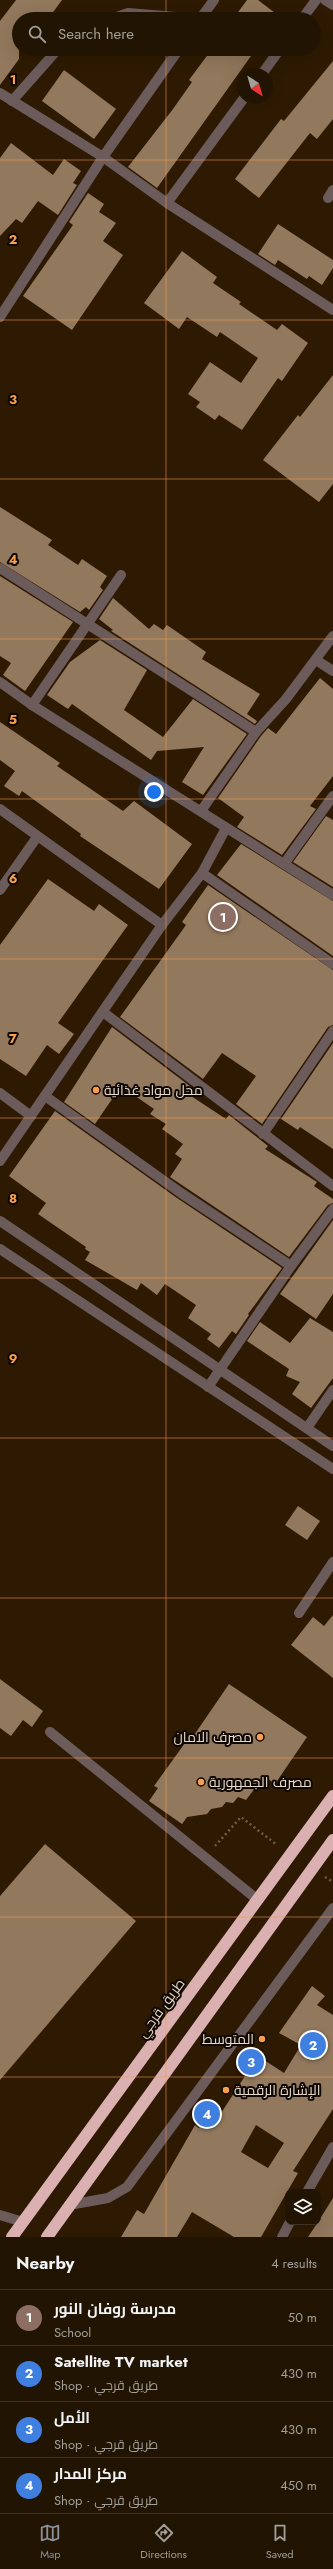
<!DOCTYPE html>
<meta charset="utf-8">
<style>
body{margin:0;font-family:Jost,Cairo,sans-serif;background:#2a1d0c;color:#f1f3f6}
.controls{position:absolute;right:12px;bottom:12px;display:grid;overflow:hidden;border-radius:8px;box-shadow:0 4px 16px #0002}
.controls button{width:36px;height:36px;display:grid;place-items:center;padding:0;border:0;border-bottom:1px solid #3f3324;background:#221402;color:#f1f3f6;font:20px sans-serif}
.compass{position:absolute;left:237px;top:68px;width:36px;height:36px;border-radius:50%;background:#221402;box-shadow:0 4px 16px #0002;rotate:143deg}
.you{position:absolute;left:154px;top:792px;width:14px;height:14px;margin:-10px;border:3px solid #fff;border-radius:50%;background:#1a73e8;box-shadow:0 0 0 6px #1a73e833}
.badge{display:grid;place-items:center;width:26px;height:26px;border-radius:50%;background:#8c9099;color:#fff;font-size:13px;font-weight:700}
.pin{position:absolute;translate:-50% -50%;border:2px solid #fff;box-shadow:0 1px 4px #0006}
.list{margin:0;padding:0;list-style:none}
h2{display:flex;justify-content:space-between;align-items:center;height:52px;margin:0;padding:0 16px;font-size:17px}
h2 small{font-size:13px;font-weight:400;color:#a29e99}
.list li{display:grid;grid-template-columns:26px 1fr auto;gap:12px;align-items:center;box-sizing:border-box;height:56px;padding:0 16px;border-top:1px solid #3f3324}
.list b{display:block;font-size:15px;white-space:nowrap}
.list p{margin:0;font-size:13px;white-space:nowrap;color:#a29e99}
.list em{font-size:13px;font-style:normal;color:#a29e99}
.icon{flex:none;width:22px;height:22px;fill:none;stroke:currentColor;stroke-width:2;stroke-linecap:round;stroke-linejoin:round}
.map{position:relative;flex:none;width:333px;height:2237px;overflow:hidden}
.search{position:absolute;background:#221402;box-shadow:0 4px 16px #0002;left:12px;right:12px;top:12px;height:44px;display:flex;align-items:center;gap:10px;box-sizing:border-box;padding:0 14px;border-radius:22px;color:#a29e99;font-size:15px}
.sheet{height:276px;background:#221402}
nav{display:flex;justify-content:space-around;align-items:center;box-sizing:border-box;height:56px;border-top:1px solid #3f3324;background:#221402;font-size:11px;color:#a29e99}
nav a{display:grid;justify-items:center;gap:2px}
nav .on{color:#8c9099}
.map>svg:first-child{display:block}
.building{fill:#92785d;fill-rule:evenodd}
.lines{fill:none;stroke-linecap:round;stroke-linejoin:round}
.path{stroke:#6f5d48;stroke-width:2.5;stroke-dasharray:2 3;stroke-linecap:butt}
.minor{stroke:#6c5b5b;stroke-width:10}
.highway{stroke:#dab0b1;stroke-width:12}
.grid{fill:none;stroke:#f99f4d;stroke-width:1;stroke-opacity:0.55}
.poi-dot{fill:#f99f4d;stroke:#0f0701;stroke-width:1.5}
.labels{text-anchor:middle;stroke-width:4;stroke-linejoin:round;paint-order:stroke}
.poi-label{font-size:14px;fill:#e6d8ca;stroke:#0f0701;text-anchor:start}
.street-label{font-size:14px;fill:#e6d8ca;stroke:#0f0701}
.grid-label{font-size:13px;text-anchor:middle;font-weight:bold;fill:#f99f4d;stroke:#0f0701;stroke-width:4;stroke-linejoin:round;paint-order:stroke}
</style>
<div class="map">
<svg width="333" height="2237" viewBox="0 0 333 2237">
<rect width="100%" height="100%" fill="#2e1a02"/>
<!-- building -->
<g class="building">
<polygon points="16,0 62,0 48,19 19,19 19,59 0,85 0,21"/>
<polygon points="247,0 258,0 283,19 233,19"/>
<polygon points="212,49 256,49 157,188 128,167 173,109 192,82 189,80"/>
<polygon points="333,61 333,119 317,139 310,133 259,198 235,179 281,119 284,121"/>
<polygon points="64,70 116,109 94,139 42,101"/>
<polygon points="11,143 53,175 64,159 81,171 73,183 77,185 58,215 38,201 22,223 16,219 0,236 0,158"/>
<polygon points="88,193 104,204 99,212 116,223 103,241 123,255 72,330 23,296 73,225 69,222"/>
<polygon points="278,224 333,260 333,268 322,285 309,276 307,279 278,260 275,265 258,254"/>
<polygon points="182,251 217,277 213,283 241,302 239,304 277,330 282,324 308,343 282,381 278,378 242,430 219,415 215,420 196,407 200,402 188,394 210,362 241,383 258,358 220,332 217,337 187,317 179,329 144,303"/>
<polygon points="333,375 333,484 319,502 263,460 298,415 300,417"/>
<polygon points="0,507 52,540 48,545 78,565 82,559 107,576 100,587 103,590 89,610 86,607 80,612 0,562"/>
<polygon points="0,576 73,622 25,691 3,675 11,663 0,656"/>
<polygon points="113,598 149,629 154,624 163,630 167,625 206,652 202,659 260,694 247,714 257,721 255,724 111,631 113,630 99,619"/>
<polygon points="100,640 147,670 124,710 163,737 193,699 247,734 203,795 182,782 204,747 157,751 151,760 72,704 68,709 47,695 70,662"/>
<polygon points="320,678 333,689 333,776 310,806 316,809 282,855 237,827 244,817 218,798 261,736 268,728 276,734"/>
<polygon points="0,722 60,763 57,766 123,811 134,801 192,844 159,889 80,836 81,834 22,791 19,796 4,786 15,771 0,760"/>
<polygon points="326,816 333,820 333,887 293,862"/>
<polygon points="241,844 333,901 333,956 217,875"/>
<polygon points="48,879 94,911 99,904 128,925 58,1023 74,1034 59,1054 47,1045 26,1076 0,1059 0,945"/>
<polygon points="208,885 333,970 333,1025 328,1027 262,1124 236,1104 256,1076 222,1053 203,1079 120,1017 186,925 182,922"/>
<polygon points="112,1027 195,1090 191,1096 226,1119 229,1115 268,1146 265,1149 317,1182 314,1186 333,1199 333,1203 328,1205 289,1257 170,1177 182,1159 175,1154 183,1144 162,1129 166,1124 150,1114 154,1109 121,1086 95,1124 64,1102"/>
<polygon points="333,1043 333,1149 300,1127 298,1130 281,1119"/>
<polygon points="55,1111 177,1198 282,1268 248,1314 249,1315 236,1334 232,1331 219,1348 207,1339 211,1334 188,1318 196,1305 165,1284 157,1295 141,1283 137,1290 85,1260 90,1252 85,1249 86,1247 38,1214 46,1203 9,1176"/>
<polygon points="333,1220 333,1294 316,1319 280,1294"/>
<polygon points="310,1318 333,1332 333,1378 311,1408 292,1394 300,1382 286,1376 289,1369 247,1341 260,1322 290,1343"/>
<polygon points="298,1506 320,1521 307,1540 285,1525"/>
<polygon points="333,1615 333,1678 291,1645 313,1617 324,1626"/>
<polygon points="0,1679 43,1711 32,1727 23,1720 11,1736 0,1728"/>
<polygon points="229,1684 307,1737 275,1784 264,1776 246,1800 238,1797 233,1803 226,1802 222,1807 211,1809 207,1814 187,1817 182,1824 149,1801 158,1788 154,1786 185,1743 188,1744"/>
<polygon points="45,1844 136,1921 0,2080 0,1896"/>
<path d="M312 1986 325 1996 317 2005 333 2015V2109L293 2171 298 2173 261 2237H234L192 2212 177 2237H121L137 2210 144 2214 195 2125 199 2128 204 2119 214 2124 258 2056 284 2073 301 2045 279 2033ZM256 2125 284 2143 268 2168 241 2152Z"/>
<polygon points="333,2198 333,2237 308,2237 318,2222"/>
</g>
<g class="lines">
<!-- path -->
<g class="path">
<polyline points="215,1846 241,1817 277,1845"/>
<polyline points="325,1877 333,1882"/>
</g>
<!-- minor -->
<g class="minor">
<polyline points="325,0 333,5"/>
<polyline points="111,19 128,13 200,19"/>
<polyline points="200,19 214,0"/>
<polyline points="302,19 316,0"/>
<polyline points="262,74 280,49"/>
<polyline points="0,93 103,157 167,203 333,310"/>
<polyline points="12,101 58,49"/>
<polyline points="328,198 333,190"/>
<polyline points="167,203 244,98"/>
<polyline points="0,317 103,157 179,49"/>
<polyline points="0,568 256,732"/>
<polyline points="316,660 333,671"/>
<polyline points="0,682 32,705 333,895"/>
<polyline points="32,705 121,575"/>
<polyline points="0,809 162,925"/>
<polyline points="201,811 256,732 286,699 333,636"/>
<polyline points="284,864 333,796"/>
<polyline points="202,873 333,964"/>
<polyline points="0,890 37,837"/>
<polyline points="103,1012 333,1186"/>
<polyline points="0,1093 31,1116"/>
<polyline points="45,1096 181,1193 291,1266"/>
<polyline points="263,1134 333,1031"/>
<polyline points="0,1161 162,925 202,873 226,828"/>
<polyline points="0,1221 333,1446"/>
<polyline points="0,1249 333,1469"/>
<polyline points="208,1387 291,1266 333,1209"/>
<polyline points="307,1428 333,1390"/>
<polyline points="299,1613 333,1562"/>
<polyline points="50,1732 258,1900"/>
<polyline points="307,2192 333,2147"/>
<polyline points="69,2205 108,2198 127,2187 333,1908"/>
<polyline points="0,2215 23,2222"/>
<polyline points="282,2237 290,2222"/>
</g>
<!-- highway -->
<g class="highway">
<polyline points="12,2237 333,1796"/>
<polyline points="47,2237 333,1840"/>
</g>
</g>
<!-- grid -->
<path class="grid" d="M166 0V19M166 49V2237M0 160H333M0 320H333M0 479H333M0 639H333M0 799H333M0 959H333M0 1118H333M0 1278H333M0 1438H333M0 1598H333M0 1758H333M0 1917H333M0 2077H333"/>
<!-- markers -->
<g class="poi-dot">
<circle cx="96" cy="1090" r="4"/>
<circle cx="260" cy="1737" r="4"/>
<circle cx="201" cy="1782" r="4"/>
<circle cx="262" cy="2039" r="4"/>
<circle cx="226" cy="2090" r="4"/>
</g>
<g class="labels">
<!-- poi labels -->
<g class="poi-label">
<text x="104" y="1095">محل مواد غذائية</text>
<text x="252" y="1742" text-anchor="end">مصرف الامان</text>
<text x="209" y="1787">مصرف الجمهورية</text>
<text x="254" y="2044" text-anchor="end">المتوسط</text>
<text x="234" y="2095">الإشارة الرقمية</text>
</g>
<!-- street labels -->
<g class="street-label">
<text transform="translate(161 2008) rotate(-54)" y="5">طريق قرجي</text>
</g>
</g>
<g class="grid-label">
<text x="13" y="84">1</text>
<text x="13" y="244">2</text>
<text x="13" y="404">3</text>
<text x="13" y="564">4</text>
<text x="13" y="724">5</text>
<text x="13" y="883">6</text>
<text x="13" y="1043">7</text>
<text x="13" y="1203">8</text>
<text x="13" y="1363">9</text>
</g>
</svg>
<div class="controls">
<button><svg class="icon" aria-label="layers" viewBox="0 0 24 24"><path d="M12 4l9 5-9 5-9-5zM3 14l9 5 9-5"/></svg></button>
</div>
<svg class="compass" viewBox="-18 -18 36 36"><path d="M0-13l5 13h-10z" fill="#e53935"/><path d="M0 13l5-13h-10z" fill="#a29e99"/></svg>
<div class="you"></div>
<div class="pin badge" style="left:223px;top:917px;background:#8d6e63">1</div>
<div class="pin badge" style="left:313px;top:2045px;background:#3f7fe0">2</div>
<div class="pin badge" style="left:251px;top:2062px;background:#3f7fe0">3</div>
<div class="pin badge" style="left:207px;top:2114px;background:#3f7fe0">4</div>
<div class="search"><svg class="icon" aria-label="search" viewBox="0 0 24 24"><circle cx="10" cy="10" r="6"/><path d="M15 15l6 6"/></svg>Search here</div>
</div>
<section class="sheet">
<h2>Nearby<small>4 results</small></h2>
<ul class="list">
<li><span class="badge" style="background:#8d6e63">1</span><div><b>مدرسة روفان النور</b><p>School</p></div><em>50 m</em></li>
<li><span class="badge" style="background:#3f7fe0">2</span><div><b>Satellite TV market</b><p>Shop · طريق قرجي</p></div><em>430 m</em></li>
<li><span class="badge" style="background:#3f7fe0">3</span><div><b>الأمل</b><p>Shop · طريق قرجي</p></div><em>430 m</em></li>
<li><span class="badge" style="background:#3f7fe0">4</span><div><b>مركز المدار</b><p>Shop · طريق قرجي</p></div><em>450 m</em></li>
</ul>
</section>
<nav>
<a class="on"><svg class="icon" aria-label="map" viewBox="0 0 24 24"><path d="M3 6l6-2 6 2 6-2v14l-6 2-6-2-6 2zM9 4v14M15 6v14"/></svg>Map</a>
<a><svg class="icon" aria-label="directions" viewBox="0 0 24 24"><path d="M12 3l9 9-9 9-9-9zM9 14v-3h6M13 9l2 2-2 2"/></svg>Directions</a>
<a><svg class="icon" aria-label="saved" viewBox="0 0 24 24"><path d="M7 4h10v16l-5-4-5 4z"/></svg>Saved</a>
</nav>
